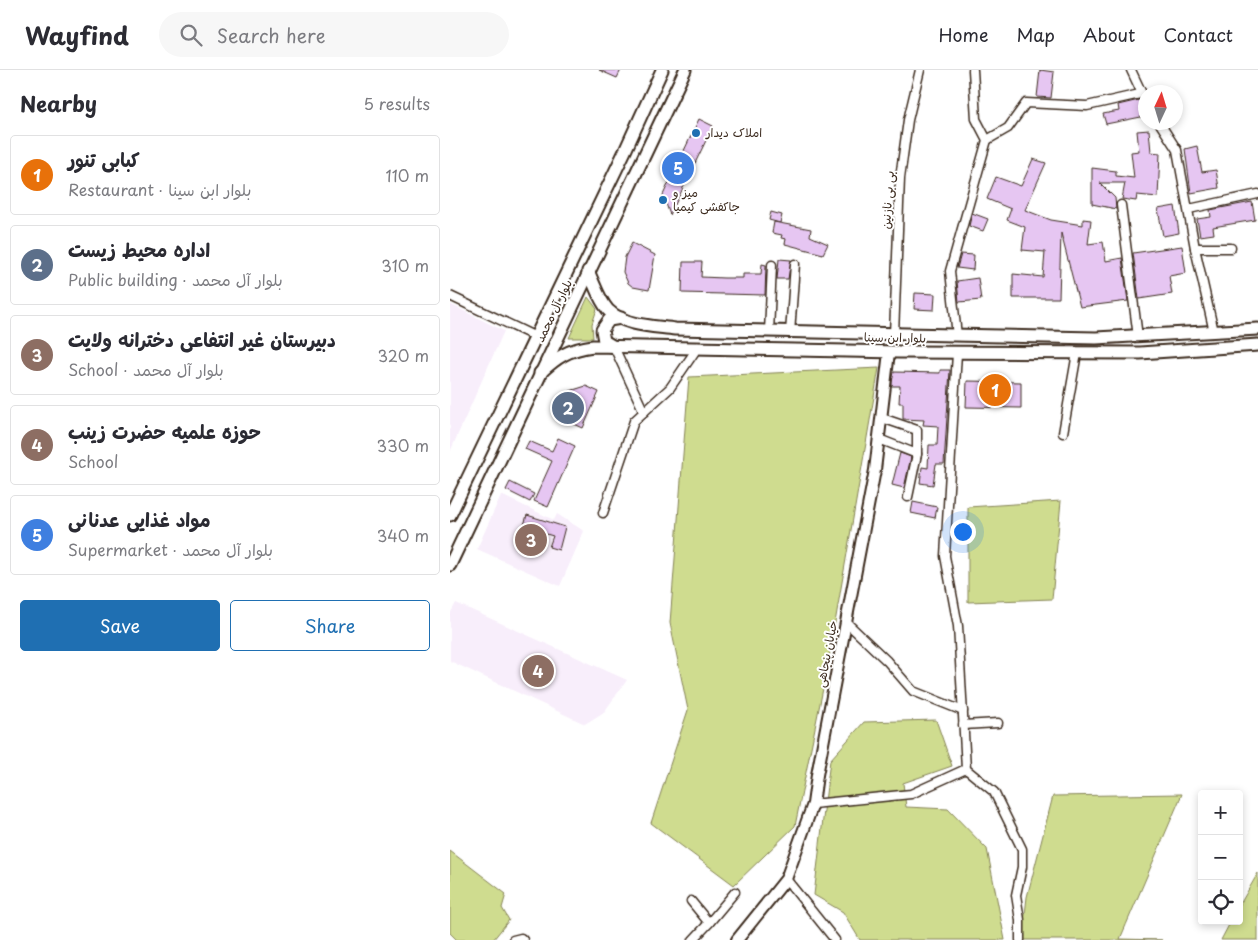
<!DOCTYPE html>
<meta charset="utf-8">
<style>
body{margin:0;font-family:"Playpen Sans","Playpen Sans Arabic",sans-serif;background:#f7f7f7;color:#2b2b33}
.controls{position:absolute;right:15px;bottom:15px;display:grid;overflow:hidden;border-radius:5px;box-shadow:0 2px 8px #0003}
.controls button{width:45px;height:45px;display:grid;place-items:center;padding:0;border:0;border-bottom:1px solid #e1e1e2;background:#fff;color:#2b2b33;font:25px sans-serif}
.compass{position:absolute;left:688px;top:15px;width:45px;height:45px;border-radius:50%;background:#fff;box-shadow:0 2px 8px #0003;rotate:4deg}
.you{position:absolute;left:512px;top:461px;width:18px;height:18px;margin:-12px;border:4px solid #fff;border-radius:50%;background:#1a73e8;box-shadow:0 0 0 8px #1a73e833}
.badge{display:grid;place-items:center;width:32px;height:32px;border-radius:50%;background:#1f6fb2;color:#fff;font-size:16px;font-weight:700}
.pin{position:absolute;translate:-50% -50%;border:2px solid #fff;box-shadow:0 1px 5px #0006}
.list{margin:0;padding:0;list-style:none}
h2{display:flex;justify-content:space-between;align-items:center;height:65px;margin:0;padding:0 20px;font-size:21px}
h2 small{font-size:16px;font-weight:400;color:#7c7c81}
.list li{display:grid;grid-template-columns:32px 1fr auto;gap:15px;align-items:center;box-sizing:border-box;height:80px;margin:0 10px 10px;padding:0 10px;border:1px solid #e1e1e2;border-radius:5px}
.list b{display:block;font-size:19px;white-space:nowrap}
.list p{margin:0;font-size:16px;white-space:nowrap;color:#7c7c81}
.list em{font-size:16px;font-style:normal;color:#7c7c81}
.actions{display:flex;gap:10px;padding:15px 20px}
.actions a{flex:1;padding:11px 0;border:1px solid #1f6fb2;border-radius:5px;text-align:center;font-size:18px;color:#1f6fb2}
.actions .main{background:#1f6fb2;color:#fff}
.icon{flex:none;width:28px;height:28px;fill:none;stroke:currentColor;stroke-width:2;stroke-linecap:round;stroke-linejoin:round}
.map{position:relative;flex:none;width:808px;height:870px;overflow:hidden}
header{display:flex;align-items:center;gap:30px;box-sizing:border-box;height:70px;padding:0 25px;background:#fff;border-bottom:1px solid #e1e1e2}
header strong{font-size:24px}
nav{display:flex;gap:28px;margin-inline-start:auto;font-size:18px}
.search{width:350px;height:45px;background:#f7f7f7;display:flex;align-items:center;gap:12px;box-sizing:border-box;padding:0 18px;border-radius:28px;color:#7c7c81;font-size:19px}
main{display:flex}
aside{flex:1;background:#fff}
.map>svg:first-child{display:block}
.built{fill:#f8eefb}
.green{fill:#cfdc8f;stroke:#858356}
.building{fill:#e6c6f2;stroke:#3b2a1e}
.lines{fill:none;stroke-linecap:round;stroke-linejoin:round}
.minor-casing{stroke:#3b2a1e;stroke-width:11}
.tertiary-casing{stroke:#3b2a1e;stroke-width:14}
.secondary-casing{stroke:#3b2a1e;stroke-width:15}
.minor{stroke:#fff;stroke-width:8}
.tertiary{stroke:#fff;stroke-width:10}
.secondary{stroke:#fff;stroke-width:11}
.poi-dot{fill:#1f6fb2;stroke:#fff;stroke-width:2}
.labels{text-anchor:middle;stroke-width:4;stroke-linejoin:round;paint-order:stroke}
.poi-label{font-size:12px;fill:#3b2a1e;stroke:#fff;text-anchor:start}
.street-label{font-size:12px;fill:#3b2a1e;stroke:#fff}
</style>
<header>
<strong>Wayfind</strong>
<div class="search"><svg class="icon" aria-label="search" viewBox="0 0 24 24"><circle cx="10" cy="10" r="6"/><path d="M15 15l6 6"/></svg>Search here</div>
<nav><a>Home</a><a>Map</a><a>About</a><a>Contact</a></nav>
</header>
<main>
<aside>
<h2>Nearby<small>5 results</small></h2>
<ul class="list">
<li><span class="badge" style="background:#e8710a">1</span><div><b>کبابی تنور</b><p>Restaurant · بلوار ابن سینا</p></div><em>110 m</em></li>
<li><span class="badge" style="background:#5c6f8a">2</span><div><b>اداره محیط زیست</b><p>Public building · بلوار آل محمد</p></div><em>310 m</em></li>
<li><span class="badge" style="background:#8d6e63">3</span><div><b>دبیرستان غیر انتفاعی دخترانه ولایت</b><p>School · بلوار آل محمد</p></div><em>320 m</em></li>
<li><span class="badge" style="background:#8d6e63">4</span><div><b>حوزه علمیه حضرت زینب</b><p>School</p></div><em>330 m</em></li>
<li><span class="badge" style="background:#3f7fe0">5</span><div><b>مواد غذایی عدنانی</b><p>Supermarket · بلوار آل محمد</p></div><em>340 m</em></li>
</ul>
<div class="actions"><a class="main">Save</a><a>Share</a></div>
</aside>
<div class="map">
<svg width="808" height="870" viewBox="0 0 808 870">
<rect width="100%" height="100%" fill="#fff"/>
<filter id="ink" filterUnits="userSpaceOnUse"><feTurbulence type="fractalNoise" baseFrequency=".02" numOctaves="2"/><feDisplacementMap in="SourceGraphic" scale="10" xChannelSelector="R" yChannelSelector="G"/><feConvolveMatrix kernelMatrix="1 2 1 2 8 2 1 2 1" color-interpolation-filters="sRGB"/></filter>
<g filter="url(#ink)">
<!-- built -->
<g class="built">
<polygon points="0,234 54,261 0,382"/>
<polygon points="51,425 104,450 107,444 134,461 110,516 27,479"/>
<polygon points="6,533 177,610 154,642 135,654 0,591 0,544"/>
</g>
<!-- green -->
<g class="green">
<polygon points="138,227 147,239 142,254 143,268 119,268"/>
<polygon points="429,298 377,599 345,756 284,815 201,753 238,640 220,553 239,307"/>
<polygon points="611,431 602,529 518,532 518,437"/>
<polygon points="486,650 502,696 453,713 456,737 498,739 537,779 555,870 410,870 393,842 364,825 380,690 414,652"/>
<polygon points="732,724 670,869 712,870 572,870 577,827 603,726"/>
<polygon points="0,781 56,824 52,838 59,850 43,870 7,870 0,863"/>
<polygon points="808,803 808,870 771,870 781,851 789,851 789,836"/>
</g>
<!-- building -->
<g class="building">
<polygon points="149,0 171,0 167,8"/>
<polygon points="590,0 604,2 601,28 587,27"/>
<polygon points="689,30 694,37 696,46 656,54 653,44 669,41 668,35"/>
<polygon points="249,49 263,56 220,145 213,125"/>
<polygon points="699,60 701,82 710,83 708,127 687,125 686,131 672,129 675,113 650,113 665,128 666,139 642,134 642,98 666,101 666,106 684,108 681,82 689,81 687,61"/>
<polygon points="747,76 752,102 766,100 769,118 741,123 735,79"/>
<polygon points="583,89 596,93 575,140 601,150 633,155 633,149 641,150 638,174 653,172 656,191 672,188 678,231 630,237 611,163 609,228 563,228 563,204 593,207 595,182 572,180 575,157 557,150 561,139 537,129 546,107 571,116"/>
<polygon points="802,132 805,150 763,157 764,164 750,166 747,149 761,147 760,140"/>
<polygon points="725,136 729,163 713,166 708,139"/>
<polygon points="321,142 332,145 330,153 319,150"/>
<polygon points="522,143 538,149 533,161 519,156"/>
<polygon points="324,152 361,159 360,166 378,174 373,184 335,174 336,169 331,168 332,165 322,163"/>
<polygon points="182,173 205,185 199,220 183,217 178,213 173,202 175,187"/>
<polygon points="732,176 736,203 719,206 722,224 689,229 683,183"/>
<polygon points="511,184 524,185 523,200 507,198"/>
<polygon points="329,189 341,190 338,209 327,209"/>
<polygon points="233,192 252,192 251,207 274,208 293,208 293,204 311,204 312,194 316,195 315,225 232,223"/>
<polygon points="528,208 531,230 509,232 507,211"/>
<polygon points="465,223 485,224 484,240 464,239"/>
<polygon points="490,300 500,300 494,394 486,394 483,415 470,413 472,397 478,398 479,375 487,375 488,356 473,355 474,350 453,349 453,333 449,333 450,316 442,316 442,312 444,302 490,303"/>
<polygon points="517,311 571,312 571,338 516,337"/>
<polygon points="136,316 149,322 133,358 120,352 113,336 120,321"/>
<polygon points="108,368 125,376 98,437 84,431 102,391 75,379 79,371 102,381"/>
<polygon points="450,383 461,387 454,418 442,415"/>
<polygon points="60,412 84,424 80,432 56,420"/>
<polygon points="463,432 487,437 485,448 461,443"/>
<polygon points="77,445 115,457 109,480 99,477 103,466 83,460 80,471 70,469"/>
</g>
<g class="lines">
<defs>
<g id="minor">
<polyline points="681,0 696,32"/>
<polyline points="709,52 727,80 745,178 764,262"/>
<polyline points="537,70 558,58 576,33 637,36 690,24"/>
<polyline points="671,135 688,267"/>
<polyline points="739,139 808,124"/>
<polyline points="745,178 781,178"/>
<polyline points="0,226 86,267"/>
<polyline points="319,262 322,195"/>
<polyline points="340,263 345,194"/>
<polyline points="444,265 450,108 458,50 470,0"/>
<polyline points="507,266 500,201 537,70 526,49 523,0"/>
<polyline points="164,277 194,342"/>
<polyline points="507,283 495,486 508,556 516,699 544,722 572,779 572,797 566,825 570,850 570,870"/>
<polyline points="613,363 627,283"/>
<polyline points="429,369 467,384 467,360 432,348"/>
<polyline points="458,427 467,384"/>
<polyline points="153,443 184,351 220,318 248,277"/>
<polyline points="396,552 437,591 463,621 513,641"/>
<polyline points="513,655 548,653"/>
<polyline points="363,734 461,724 516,699"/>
<polyline points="336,809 385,870"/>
<polyline points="241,831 259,853 243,870"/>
<polyline points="259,853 285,822"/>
<polyline points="63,870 71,868 73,870"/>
</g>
<polyline id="tertiary" points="287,870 336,809 363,734 367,705 425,400 439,282"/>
<g id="secondary">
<path d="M138 201C144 213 149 230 158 240 174 256 204 256 225 259L646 268 808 259"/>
<polyline points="164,277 154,271 152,260 159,250 171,248"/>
<path d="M90 303C107 287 119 279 143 276L449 282 690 283 808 275"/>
<polyline points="0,445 175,81 212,0"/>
<polyline points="0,495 235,0"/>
</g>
</defs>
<!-- minor casing -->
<use href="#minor" class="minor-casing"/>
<!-- tertiary casing -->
<use href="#tertiary" class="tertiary-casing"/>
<!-- secondary casing -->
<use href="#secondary" class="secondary-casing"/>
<!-- minor -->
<use href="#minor" class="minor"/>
<!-- tertiary -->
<use href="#tertiary" class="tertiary"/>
<!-- secondary -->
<use href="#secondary" class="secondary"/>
</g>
</g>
<!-- markers -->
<g class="poi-dot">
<circle cx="246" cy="63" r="5"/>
<circle cx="213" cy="130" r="5"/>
</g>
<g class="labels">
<!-- poi labels -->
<g class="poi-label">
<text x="256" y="67">املاک دیدار</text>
<text x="223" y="127">میز و<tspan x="223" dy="14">جاکفشی کیمیا</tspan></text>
</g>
<!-- street labels -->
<g class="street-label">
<text transform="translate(438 130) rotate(-86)" y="4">بی بی نازنین</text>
<text transform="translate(104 241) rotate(-64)" y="4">بلوار آل محمد</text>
<text transform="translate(445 268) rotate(1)" y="4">بلوار ابن سینا</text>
<text transform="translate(377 584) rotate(-79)" y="4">خیابان پنجاهی</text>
</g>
</g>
</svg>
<div class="controls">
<button>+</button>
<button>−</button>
<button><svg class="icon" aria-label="locate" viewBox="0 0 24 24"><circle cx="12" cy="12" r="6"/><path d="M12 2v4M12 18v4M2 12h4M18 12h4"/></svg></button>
</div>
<svg class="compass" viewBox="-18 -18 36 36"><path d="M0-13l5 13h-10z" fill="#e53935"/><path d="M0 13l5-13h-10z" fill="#7c7c81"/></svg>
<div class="you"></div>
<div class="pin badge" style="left:545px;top:320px;background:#e8710a">1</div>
<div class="pin badge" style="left:118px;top:338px;background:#5c6f8a">2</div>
<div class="pin badge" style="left:81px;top:470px;background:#8d6e63">3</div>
<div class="pin badge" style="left:88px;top:601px;background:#8d6e63">4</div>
<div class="pin badge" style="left:228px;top:98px;background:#3f7fe0">5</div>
</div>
</main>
